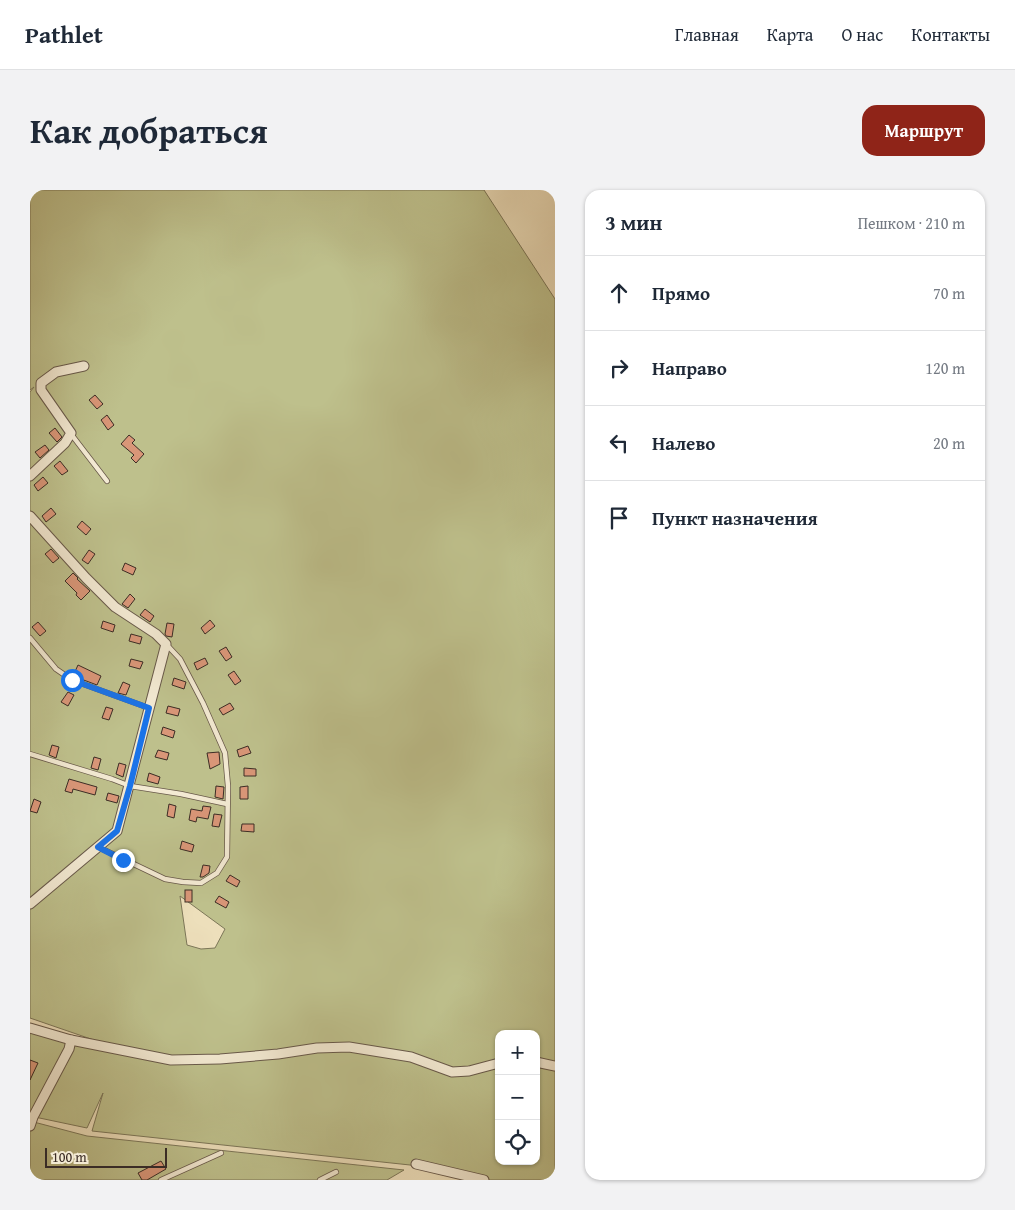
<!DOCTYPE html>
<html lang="ru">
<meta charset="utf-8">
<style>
body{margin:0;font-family:"Gentium Book Plus",serif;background:#f2f2f3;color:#1f2937}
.controls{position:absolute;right:15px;bottom:15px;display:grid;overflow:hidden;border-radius:10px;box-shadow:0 1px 4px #0004}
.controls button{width:45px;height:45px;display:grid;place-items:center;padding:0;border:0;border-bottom:1px solid #e0e1e3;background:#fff;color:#1f2937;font:25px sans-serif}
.scale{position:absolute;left:15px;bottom:12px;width:122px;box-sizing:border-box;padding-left:5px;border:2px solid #3b2c25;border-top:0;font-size:14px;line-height:18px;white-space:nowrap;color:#3b2c25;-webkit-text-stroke:4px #f3ead3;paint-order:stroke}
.stop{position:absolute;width:15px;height:15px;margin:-11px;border:4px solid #1a73e8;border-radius:50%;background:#fff}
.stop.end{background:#1a73e8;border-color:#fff;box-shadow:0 1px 5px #0008}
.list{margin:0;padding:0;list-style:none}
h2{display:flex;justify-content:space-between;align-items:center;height:65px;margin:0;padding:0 20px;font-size:21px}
h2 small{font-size:16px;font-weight:400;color:#747a83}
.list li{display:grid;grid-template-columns:32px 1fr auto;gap:15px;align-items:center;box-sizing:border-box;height:75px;padding:0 20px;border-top:1px solid #e0e1e3}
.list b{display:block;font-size:19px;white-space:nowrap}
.list em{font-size:16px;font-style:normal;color:#747a83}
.icon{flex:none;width:28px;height:28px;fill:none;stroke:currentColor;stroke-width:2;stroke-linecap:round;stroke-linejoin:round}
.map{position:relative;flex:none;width:525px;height:990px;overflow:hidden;border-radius:15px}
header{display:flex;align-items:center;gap:30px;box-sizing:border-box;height:70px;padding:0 25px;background:#fff;border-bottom:1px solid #e0e1e3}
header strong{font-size:24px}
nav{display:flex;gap:28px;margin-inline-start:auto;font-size:18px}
.intro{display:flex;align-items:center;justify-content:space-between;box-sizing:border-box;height:120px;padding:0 30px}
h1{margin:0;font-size:35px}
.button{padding:12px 22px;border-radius:15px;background:#8f2418;color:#fff;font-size:18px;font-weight:700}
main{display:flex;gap:30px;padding:0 30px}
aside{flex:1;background:#fff;border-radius:15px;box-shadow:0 1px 4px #0004}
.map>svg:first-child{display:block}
.green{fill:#bec08c;stroke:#7c7658;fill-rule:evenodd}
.building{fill:#d99678;stroke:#3b2c25}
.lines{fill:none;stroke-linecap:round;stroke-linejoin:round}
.service-casing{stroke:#68594a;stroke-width:6}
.minor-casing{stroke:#68594a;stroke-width:11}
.service{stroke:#f3ead3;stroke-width:4.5}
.minor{stroke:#f3ead3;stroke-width:9}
.route{stroke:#1a73e8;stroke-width:6}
</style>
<header>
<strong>Pathlet</strong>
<nav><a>Главная</a><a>Карта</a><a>О нас</a><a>Контакты</a></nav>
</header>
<div class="intro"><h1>Как добраться</h1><a class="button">Маршрут</a></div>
<main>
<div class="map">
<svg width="525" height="990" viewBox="0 0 525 990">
<rect width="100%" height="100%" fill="#eddfbb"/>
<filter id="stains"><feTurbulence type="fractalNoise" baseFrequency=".004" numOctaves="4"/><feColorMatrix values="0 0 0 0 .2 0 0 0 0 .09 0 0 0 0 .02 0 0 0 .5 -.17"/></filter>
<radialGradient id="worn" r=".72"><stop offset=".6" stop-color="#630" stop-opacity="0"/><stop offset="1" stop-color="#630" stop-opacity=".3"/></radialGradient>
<!-- green -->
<g class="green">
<path d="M0 0H454L525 109V990H443L380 975 62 941 73 903 57 938 0 926V835L87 858 0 828V202L4 197 0 200ZM150 706 195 739 185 758 171 759 157 755ZM469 844H506V971H469Z"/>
<polygon points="0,931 57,946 374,980 357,990 0,990"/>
</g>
<!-- building -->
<g class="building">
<polygon points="65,205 73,214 67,219 59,210"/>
<polygon points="77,225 84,235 78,240 71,230"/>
<polygon points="25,238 32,247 27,252 19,243"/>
<polygon points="99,245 105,250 102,253 114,264 106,273 101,268 104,265 91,254"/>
<polygon points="15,255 19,260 10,268 5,262"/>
<polygon points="30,271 38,281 32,285 24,276"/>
<polygon points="13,287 18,293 8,301 4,295"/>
<polygon points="21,318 26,324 16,332 12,326"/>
<polygon points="52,331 61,339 56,345 47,337"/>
<polygon points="21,359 29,368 23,373 15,364"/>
<polygon points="59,360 65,364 58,374 52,370"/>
<polygon points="95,373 106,378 103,385 92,380"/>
<polygon points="43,383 48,388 47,389 60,401 51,410 46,405 47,403 35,391"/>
<polygon points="100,404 105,409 98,418 92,414"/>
<polygon points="115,419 124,426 120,432 110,425"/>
<polygon points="180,430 185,436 175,444 171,438"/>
<polygon points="73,431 85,435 83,442 71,438"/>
<polygon points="8,432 16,441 10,446 2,437"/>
<polygon points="137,433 144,434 142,447 136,446 135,444"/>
<polygon points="101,444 112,447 110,454 99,451"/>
<polygon points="196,457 202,467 196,471 189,461"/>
<polygon points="175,468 178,474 167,480 164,473"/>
<polygon points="101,469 113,472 110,479 99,476"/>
<polygon points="48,475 71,486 67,495 43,486"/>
<polygon points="204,481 211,491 205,495 198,485"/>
<polygon points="144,488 156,492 154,499 142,495"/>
<polygon points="93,492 100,495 96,505 88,503"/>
<polygon points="38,502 44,505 38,516 31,512"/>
<polygon points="200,513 204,519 193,525 189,519"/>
<polygon points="138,516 150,519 148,526 136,523"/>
<polygon points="76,517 83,519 79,530 72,528"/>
<polygon points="133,537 145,541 143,548 131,544"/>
<polygon points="22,555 29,557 26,568 19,565"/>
<polygon points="218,556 221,563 209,567 207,560"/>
<polygon points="128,560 139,563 137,570 125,567"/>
<polygon points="189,562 190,574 180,579 177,563"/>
<polygon points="64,567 71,569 68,580 61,578"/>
<polygon points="89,573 96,575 93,587 86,584"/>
<polygon points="214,578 226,579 226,586 214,586"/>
<polygon points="119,583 130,587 128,594 117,591"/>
<polygon points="39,589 67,597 65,605 43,599 42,603 35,601"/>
<polygon points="186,596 194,597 193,609 185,607"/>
<polygon points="218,596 218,609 210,609 210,597"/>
<polygon points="78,603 89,606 87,613 76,610"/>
<polygon points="4,609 11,612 7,623 0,621"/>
<polygon points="139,614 146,616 144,628 137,626"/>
<polygon points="173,616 181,617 178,629 167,627 166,632 159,630 161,619 172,621"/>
<polygon points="184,624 192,625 189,637 182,636"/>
<polygon points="212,634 224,634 224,642 211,641"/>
<polygon points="152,651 164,655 162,662 150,659"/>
<polygon points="173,675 180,676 179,683 173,687 170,687"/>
<polygon points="200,685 210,691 207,697 196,691"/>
<rect x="155" y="700" width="7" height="12"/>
<polygon points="189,706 199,712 196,718 185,712"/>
<polygon points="0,870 8,873 0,890"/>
<polygon points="131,971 136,979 117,990 112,990 108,983"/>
</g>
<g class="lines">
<defs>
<g id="service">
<polyline points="41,244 77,291"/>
<polyline points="0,448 26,479 42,490 119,518"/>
<polyline points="0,564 82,589 100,596 151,604 197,614"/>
<polyline points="68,657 135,689 153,692 171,693 187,683 197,667 198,596 195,563 173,513 150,469 136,454"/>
<polyline points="131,990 191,963"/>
<polyline points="290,990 306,982"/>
</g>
<g id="minor">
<polyline points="0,286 35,253 41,243 11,200 11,193 26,182 54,176"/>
<polyline points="0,326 56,388 85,417 126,444 136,454 87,641 0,714"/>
<polyline points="0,838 41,850 141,870 190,869 248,864 287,858 319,857 381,867 422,882 439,881 469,873"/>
<polyline points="506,872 525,876"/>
<polyline points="0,936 3,927 39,859 41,850"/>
<polyline points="386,974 454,990"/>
</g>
</defs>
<!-- service casing -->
<use href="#service" class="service-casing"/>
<!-- minor casing -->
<use href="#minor" class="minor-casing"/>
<!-- service -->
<use href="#service" class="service"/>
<!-- minor -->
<use href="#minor" class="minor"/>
</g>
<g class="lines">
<!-- route -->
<polyline class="route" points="42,490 119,518 100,596 87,641 68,657 93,670"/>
</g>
<rect width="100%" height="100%" filter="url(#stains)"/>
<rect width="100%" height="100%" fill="url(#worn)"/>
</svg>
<div class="controls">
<button>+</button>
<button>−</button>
<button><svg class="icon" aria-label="locate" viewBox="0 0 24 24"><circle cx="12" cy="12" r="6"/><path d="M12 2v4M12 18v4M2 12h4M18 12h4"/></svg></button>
</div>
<div class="scale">100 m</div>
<div class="stop" style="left:42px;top:490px"></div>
<div class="stop end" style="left:93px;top:670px"></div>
</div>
<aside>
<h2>3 мин<small>Пешком · 210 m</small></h2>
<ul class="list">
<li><svg class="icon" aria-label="ahead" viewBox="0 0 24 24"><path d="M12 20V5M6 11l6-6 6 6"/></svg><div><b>Прямо</b></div><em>70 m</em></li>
<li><svg class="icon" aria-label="right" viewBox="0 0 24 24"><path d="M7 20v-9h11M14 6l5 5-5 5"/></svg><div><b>Направо</b></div><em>120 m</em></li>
<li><svg class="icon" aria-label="left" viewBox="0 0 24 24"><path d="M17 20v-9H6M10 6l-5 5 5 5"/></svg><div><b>Налево</b></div><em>20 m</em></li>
<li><svg class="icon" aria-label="arrive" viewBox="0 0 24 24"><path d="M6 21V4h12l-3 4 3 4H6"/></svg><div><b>Пункт назначения</b></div></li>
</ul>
</aside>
</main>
